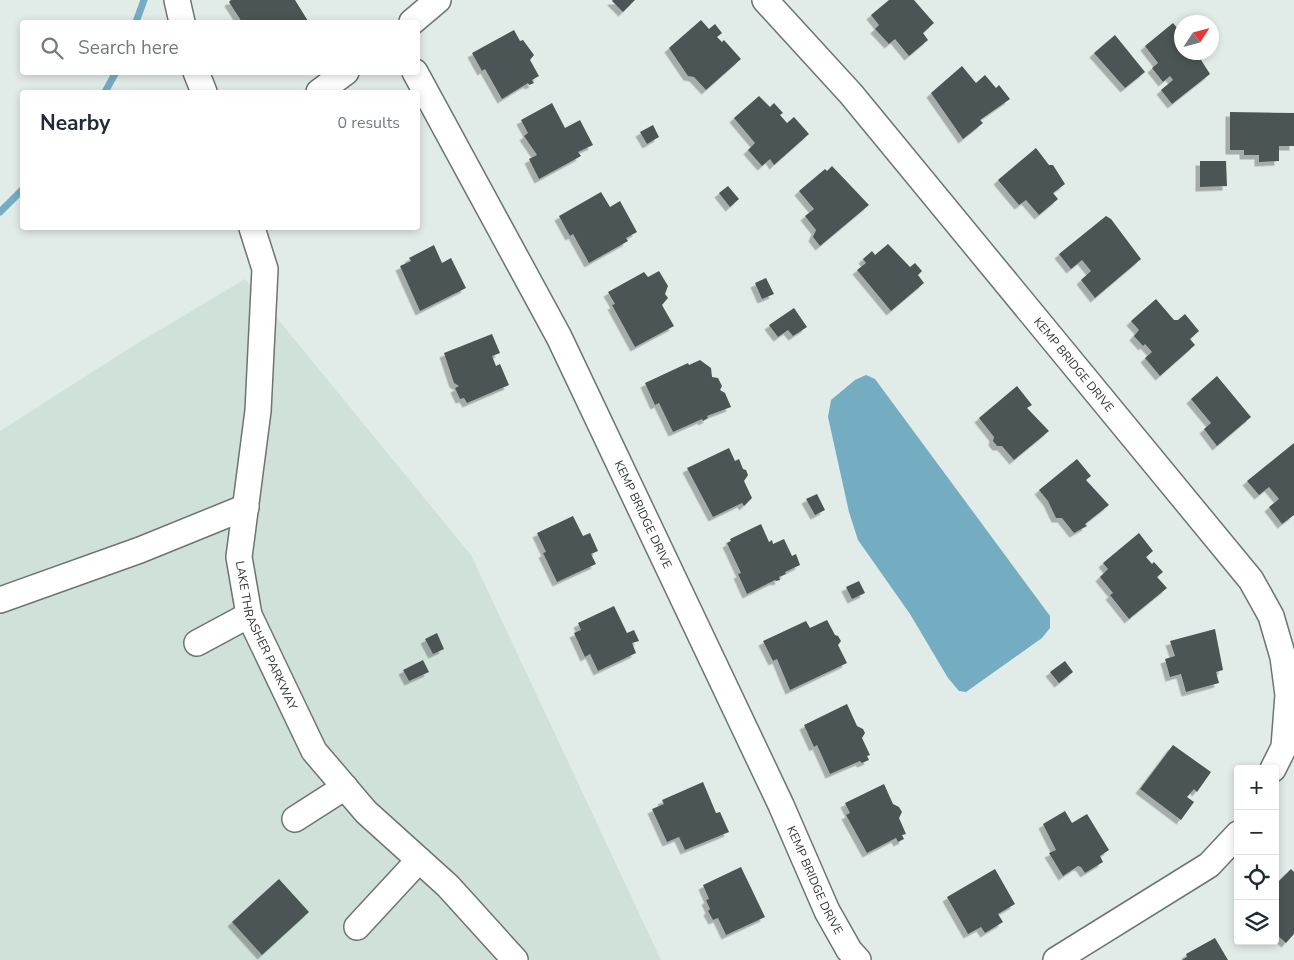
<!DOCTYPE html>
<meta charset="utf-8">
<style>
body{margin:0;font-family:"Nunito Sans",sans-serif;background:#f6f6f7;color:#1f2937}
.controls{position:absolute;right:15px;bottom:15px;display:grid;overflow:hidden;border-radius:5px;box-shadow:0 2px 8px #0003}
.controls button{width:45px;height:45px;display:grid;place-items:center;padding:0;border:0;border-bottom:1px solid #e0e1e3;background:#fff;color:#1f2937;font:25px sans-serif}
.compass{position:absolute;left:1174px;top:15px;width:45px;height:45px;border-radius:50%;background:#fff;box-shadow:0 2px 8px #0003;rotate:54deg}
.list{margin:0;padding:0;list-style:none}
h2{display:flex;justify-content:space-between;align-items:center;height:65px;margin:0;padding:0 20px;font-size:21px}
h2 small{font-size:16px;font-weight:400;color:#747a83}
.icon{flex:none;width:28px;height:28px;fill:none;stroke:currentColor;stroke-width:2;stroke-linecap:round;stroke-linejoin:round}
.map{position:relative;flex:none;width:1294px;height:960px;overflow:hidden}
.search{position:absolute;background:#fff;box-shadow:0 2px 8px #0003;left:20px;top:20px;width:400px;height:55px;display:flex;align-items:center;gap:12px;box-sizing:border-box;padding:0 18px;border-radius:5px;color:#747a83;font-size:19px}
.panel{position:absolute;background:#fff;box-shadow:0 2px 8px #0003;left:20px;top:90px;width:400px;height:140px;border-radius:5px}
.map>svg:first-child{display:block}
.built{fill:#d0e1da}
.water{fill:#74adc1}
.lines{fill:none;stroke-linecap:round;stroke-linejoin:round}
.stream{stroke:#74adc1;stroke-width:7}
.building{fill:#4c5555;filter:url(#shadow)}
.minor-casing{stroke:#6c7571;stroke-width:28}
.minor{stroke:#fff;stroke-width:25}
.labels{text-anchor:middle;stroke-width:5;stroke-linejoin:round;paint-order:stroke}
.street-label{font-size:12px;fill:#313433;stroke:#eff8f4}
</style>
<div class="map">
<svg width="1294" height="960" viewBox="0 0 1294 960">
<defs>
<filter id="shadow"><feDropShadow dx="-4.5" dy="4.5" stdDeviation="0" flood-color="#0004"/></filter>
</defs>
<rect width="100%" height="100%" fill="#e1ebe7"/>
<!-- built -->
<polygon class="built" points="245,279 471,555 661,960 0,960 0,431 133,346"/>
<!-- water -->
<polygon class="water" points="866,375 875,379 1050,616 1050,628 1042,638 966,692 959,691 948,678 910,614 858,540 849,512 828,417 831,400 855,380"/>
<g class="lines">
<!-- stream -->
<g class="stream">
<polyline points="136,22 144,0"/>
<polyline points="105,92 116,72"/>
<polyline points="0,212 22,190"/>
</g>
</g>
<!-- building -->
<g class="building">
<polygon points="231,0 295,0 308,21 287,22 285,20 281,22 242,22 229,2"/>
<polygon points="635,0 623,12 612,1 613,0"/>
<polygon points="889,0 914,0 934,23 923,33 928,40 909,56 895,39 889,44 875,29 879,25 871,15"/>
<polygon points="701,20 709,29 715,24 722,33 717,37 722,42 724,40 741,59 706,90 694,77 688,76 669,48"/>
<polygon points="1173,23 1182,34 1182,52 1196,52 1210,74 1172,104 1161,90 1173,80 1170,76 1163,82 1152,68 1158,63 1145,46"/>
<polygon points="514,30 520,41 523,40 534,55 530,60 539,76 532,80 534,83 529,85 528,83 502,99 485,69 482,71 472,53"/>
<polygon points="1115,35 1145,72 1125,88 1094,53"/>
<polygon points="962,66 976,83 985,75 996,88 999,85 1010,99 980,120 983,123 963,139 931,93"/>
<polygon points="759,96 770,107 774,103 783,113 780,115 787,123 794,117 809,134 774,165 770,159 762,166 748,150 755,143 734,118"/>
<polygon points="552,103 565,128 580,120 593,145 578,152 581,156 539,179 529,159 537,155 524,136 528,133 521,120"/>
<polygon points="1230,112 1294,113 1294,146 1279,146 1279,161 1259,162 1259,155 1244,155 1244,150 1230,150"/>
<polygon points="653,125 659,137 647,144 640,132"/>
<polygon points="1036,148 1049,165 1053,165 1065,184 1053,193 1058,199 1039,215 1026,200 1019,205 998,180"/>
<polygon points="1200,161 1226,161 1227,186 1200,187"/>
<polygon points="832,166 869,205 820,246 813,237 816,230 805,216 814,209 799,191 825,169 827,171"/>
<polygon points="728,186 739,199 730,207 719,193"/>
<polygon points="601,192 610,207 620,201 637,232 626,238 628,241 589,263 573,234 570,236 559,216"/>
<polygon points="1106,216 1111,219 1141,259 1095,298 1081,280 1091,271 1082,260 1071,269 1059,254"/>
<polygon points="888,244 910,267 915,263 922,271 918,275 924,283 891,311 857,270 866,263 863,259 872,251 875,255"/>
<polygon points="434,245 442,263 451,258 466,288 420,311 400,266 411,261 409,258"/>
<polygon points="659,271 668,286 665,294 668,298 662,305 674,326 635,347 612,305 615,304 608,292 644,272 648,277"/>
<polygon points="766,278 774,294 762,299 755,283"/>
<polygon points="1156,299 1174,320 1178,320 1185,314 1199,331 1190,339 1195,345 1160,376 1145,358 1152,352 1145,344 1143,346 1134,336 1139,330 1131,321"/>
<polygon points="794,308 807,327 793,336 788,330 778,337 769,325"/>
<polygon points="492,334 500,353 492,356 496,366 500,364 509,385 467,403 464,398 460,399 455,388 459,386 454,383 444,353"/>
<polygon points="700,360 711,368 712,377 718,378 722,386 720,390 725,393 731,407 707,416 708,418 703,421 702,419 673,432 659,403 655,405 645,383 688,363 689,365"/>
<polygon points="1217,376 1251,417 1217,446 1204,429 1211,423 1191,399"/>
<polygon points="1017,386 1032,405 1027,408 1049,431 1014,460 1002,446 997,446 993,441 994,437 979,418"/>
<polygon points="1294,443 1294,515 1282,524 1269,507 1279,499 1269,487 1259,495 1247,481"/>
<polygon points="729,448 735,461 739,459 743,469 746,470 748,475 744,481 752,498 744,506 742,503 713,517 687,468"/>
<polygon points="1077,459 1091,476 1086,480 1109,505 1085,524 1087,526 1074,533 1062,518 1056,518 1048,501 1039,490"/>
<polygon points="817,494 825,510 815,515 806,499"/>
<polygon points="573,516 583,536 590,533 598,551 591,554 596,564 557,582 543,553 546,552 537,533"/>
<polygon points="761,524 769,542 772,540 773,544 784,539 792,556 796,554 800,565 785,572 786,574 779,577 780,580 776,581 775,580 747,594 738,574 741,573 727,543 731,541 730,539"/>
<polygon points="1139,533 1153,551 1146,557 1152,564 1154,562 1163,572 1157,577 1167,588 1129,619 1110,595 1113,593 1100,577 1108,569 1103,563"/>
<polygon points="859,581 865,593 852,599 846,587"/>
<polygon points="614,606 627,633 634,630 639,641 632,643 636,653 598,671 590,654 585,657 574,633 581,630 578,623"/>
<polygon points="827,620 835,635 838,636 841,641 838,645 847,663 790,690 777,659 773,661 763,641 806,621 810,628"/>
<polygon points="1215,629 1223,670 1216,672 1219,683 1186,692 1181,674 1170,677 1165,659 1175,656 1170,641"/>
<polygon points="437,633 444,649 433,654 425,639"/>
<polygon points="423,660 429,672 409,681 403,670"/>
<polygon points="1065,661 1073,672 1059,683 1050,672"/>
<polygon points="847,704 857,726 863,729 865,733 862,738 870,755 867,756 869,760 862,763 860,761 830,774 817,745 814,747 804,725"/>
<polygon points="1173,745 1211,772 1197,792 1194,789 1187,797 1194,802 1181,820 1140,789"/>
<polygon points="703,782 716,813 720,812 729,832 685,850 679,837 667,842 652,809 664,804 662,800"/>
<polygon points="884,784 893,804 899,807 902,812 899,818 906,834 902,835 904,839 898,842 896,838 867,853 846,815 850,813 845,803"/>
<polygon points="1065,811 1072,823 1087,814 1109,850 1100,856 1103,862 1085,873 1081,867 1078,866 1063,876 1049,853 1056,850 1043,824"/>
<polygon points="741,867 765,917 726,935 718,918 713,920 708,911 710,909 706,900 709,899 703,885"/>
<polygon points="995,869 1015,904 998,914 1003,922 985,933 981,927 968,934 947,897"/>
<polygon points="1291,869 1294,872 1294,934 1286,943 1275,933 1275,885"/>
<polygon points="279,879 309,912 262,955 232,922"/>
<polygon points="1215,938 1228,960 1182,960 1187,957 1186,954"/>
</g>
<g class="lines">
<defs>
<g id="minor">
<polyline points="177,0 182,22"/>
<path id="s1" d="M765 0 851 94 1251 580 1271 616 1283 657 1288 695 1284 747 1273 769"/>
<polyline points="412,22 438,0"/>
<polyline points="196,72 204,92"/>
<path id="s2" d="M415 72 559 337 781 805 827 911 849 950 858 960"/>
<polyline points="319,92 346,72"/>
<path id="s3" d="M252 228 265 269 258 411 239 557 249 615 314 751 366 812 448 886 515 960"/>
<polyline points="0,600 140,550 246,507"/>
<polyline points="197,643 249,615"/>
<polyline points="295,819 345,787"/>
<polyline points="357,927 419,860"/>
<polyline points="1056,960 1209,865 1238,834"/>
</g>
</defs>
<!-- minor casing -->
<use href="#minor" class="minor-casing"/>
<!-- minor -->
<use href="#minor" class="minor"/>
</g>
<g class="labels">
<!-- street labels -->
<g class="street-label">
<text dy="4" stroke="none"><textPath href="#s1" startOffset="478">KEMP BRIDGE DRIVE</textPath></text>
<text dy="4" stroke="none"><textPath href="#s2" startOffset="498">KEMP BRIDGE DRIVE</textPath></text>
<text dy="4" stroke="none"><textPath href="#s3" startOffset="416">LAKE THRASHER PARKWAY</textPath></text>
<text dy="4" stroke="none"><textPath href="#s2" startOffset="902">KEMP BRIDGE DRIVE</textPath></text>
</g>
</g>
</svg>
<div class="controls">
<button>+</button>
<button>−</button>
<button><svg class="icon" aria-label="locate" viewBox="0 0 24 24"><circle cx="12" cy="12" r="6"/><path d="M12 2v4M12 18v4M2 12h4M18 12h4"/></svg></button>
<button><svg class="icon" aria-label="layers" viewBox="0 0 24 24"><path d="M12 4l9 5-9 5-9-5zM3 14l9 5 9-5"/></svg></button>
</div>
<svg class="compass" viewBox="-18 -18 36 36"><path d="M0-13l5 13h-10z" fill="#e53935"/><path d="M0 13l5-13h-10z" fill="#747a83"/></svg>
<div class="search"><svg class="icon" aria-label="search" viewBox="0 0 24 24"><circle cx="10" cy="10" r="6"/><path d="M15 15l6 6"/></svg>Search here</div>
<section class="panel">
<h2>Nearby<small>0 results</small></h2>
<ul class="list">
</ul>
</section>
</div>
